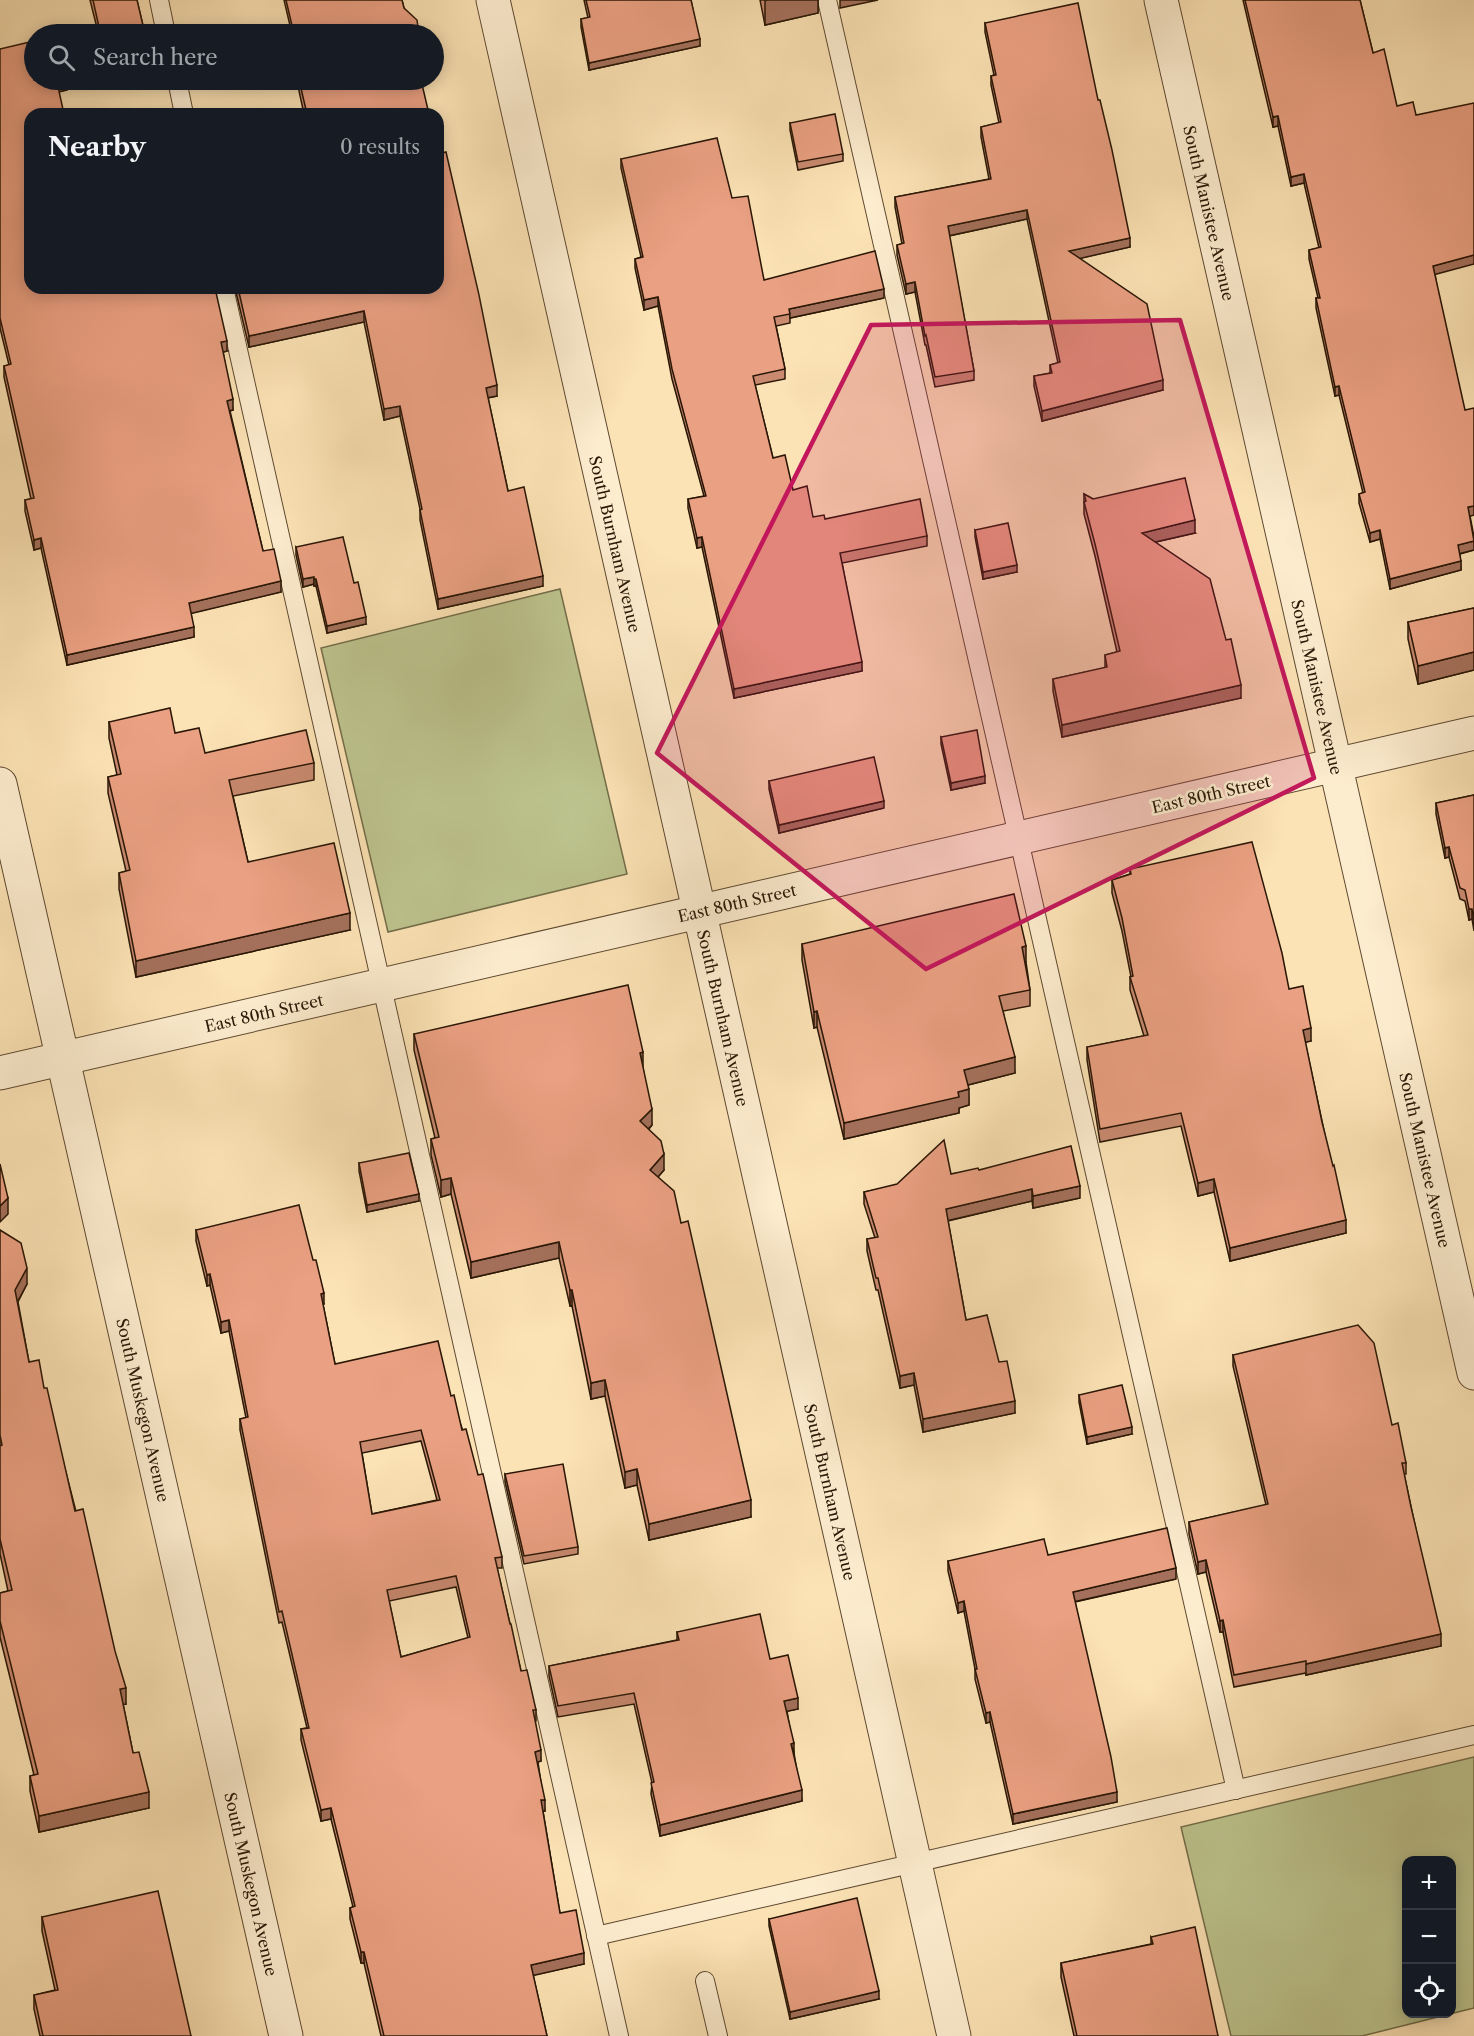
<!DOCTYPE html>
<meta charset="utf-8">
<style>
body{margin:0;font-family:"Libre Caslon Text",serif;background:#242831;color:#f1f3f6}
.controls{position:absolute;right:18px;bottom:18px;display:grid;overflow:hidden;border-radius:12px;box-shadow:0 3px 15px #0003}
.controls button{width:54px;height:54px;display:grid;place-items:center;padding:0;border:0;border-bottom:2px solid #363941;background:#171b24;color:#f1f3f6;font:30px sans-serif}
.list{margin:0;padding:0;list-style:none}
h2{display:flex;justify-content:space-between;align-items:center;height:78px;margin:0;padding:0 24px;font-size:26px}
h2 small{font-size:20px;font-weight:400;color:#9ea1a6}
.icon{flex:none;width:33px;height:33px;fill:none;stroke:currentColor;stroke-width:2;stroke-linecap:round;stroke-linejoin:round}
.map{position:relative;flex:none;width:1474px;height:2036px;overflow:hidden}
.search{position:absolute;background:#171b24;box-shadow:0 3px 15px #0003;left:24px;top:24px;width:420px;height:66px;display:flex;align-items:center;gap:15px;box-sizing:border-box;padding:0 21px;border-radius:33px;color:#9ea1a6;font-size:22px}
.panel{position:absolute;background:#171b24;box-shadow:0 3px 15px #0003;left:24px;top:108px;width:420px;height:186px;border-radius:18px}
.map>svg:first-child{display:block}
.green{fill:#bdc48e;stroke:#736d4a;stroke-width:1.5;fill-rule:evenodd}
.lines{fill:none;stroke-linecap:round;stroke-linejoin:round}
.lane-casing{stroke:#5e4931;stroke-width:20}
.street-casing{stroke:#5e4931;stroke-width:35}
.lane{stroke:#fdedcf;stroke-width:18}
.street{stroke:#fdedcf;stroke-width:33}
.wall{fill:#c98a70;stroke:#291605;stroke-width:1.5;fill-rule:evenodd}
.shaded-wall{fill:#a4705b;stroke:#291605;stroke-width:1.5}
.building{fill:#eaa082;stroke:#291605;stroke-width:1.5;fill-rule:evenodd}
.marked{fill:#c2185b;fill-opacity:0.2;stroke:#c2185b;stroke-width:4.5;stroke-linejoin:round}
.labels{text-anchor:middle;stroke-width:5;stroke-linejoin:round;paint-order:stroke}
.street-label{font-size:16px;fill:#291605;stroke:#fdedcf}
</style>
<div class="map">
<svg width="1474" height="2036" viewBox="0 0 1474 2036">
<rect width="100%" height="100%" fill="#fce3b5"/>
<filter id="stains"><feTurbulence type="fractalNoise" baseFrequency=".00333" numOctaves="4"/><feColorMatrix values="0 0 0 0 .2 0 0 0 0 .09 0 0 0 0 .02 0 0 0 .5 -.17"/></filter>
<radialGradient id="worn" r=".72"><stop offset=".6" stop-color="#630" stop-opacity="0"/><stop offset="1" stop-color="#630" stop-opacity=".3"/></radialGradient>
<!-- green -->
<g class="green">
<polygon points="560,589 627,874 388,932 321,648"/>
<path d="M1474 1757V2008L1362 2036H1231L1181 1827ZM1406 1860H1452V2014H1406Z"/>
</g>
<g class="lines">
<defs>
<g id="lane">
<polyline points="159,0 166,34"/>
<polyline points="827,0 1236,1790"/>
<polyline points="177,80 184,114"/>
<polyline points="224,288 619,2036"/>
<polyline points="596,1936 1474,1735"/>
<polyline points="705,1981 718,2036"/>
</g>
<g id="street">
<polyline points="493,0 954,2036"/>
<polyline points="1161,0 1474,1373"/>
<polyline points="0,784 286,2036"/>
<polyline points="0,1073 1474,733"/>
</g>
</defs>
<!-- lane casing -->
<use href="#lane" class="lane-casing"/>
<!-- street casing -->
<use href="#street" class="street-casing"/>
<!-- lane -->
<use href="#lane" class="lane"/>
<!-- street -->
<use href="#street" class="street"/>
</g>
<!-- wall -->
<g class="wall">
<polygon points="90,0 137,0 145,34 97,28"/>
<polygon points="284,0 402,0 404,8 419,34 292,34"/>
<polygon points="584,0 691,0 700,46 589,70 581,27 581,19 588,18"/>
<polygon points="760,0 818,0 818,13 765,25"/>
<polygon points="1243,0 1360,0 1373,53 1435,274 1470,516 1474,537 1474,550 1460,554 1461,570 1390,589 1380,539 1370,542 1359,503 1359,494 1363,493 1339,395 1335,396 1316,308 1316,298 1318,298 1309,259 1309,250 1319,248 1304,183 1291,186 1278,126 1273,127"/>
<polygon points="985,23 1098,100 1130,247 1080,258 1163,390 1042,421 1034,386 1034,376 1050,373 1050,365 1058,363 1027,219 949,236 974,371 974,380 935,387 926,345 925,345 915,292 906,294 897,255 897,245 902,244 895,207 895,197 989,179 981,137 981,127 999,123 991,85 991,76 994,75 985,32"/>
<polygon points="0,49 67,87 67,90 59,92 30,288 227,351 223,352 233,410 230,411 263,551 281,592 191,613 194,637 67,665 41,548 34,550 25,511 25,500 31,499 4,377 4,366 9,365 0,328"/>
<polygon points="299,80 429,114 304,114 299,91"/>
<polygon points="790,123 843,154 843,161 798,170 790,130"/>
<polygon points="621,159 732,198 764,280 884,298 790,318 790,323 776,326 785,369 785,379 755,385 773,458 793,490 813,517 927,536 927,546 842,563 862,671 734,698 702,547 697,548 688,508 688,499 704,496 672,379 658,306 644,310 635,268 635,259 641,257 621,168"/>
<polygon points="235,288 438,288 497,396 488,398 508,491 543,586 438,609 420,520 420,509 400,416 384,420 364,322 249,347"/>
<polygon points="1084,494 1093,499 1195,533 1156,542 1241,698 1062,737 1053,691 1053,679 1105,668 1105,655 1117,652 1095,556 1084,514"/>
<polygon points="975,530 1017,572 983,579 975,537"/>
<polygon points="296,547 366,624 327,633 316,586 314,586 314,584 303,587 296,555"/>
<polygon points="1474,608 1474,670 1418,684 1408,639 1408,622"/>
<polygon points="109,722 175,733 205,753 314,763 314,780 233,796 248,862 350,930 136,977 119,889 119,873 126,871 108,793 108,777 117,775 109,738"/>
<polygon points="941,737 985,783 951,790 941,744"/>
<polygon points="769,781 884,808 779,833 769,789"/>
<polygon points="1474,795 1474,931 1472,919 1469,920 1465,901 1460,899 1449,857 1445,858 1436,814 1436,803"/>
<polygon points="1130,869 1289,989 1311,1041 1305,1042 1346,1233 1230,1261 1214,1192 1198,1196 1181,1126 1100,1142 1087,1060 1087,1047 1144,1036 1130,990 1130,977 1131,977 1122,931 1112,893 1112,880 1130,874"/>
<polygon points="802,944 1026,962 1030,990 1030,1006 1003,1011 1015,1073 968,1085 969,1105 959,1108 959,1113 844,1139 817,1027 814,1028 802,960"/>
<polygon points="414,1034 643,1068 652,1125 649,1129 664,1170 658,1177 751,1517 649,1540 637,1485 625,1488 605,1396 591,1399 572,1306 570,1306 559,1258 471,1278 451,1194 441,1197 431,1155 431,1139 435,1138 414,1050"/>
<polygon points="359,1163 419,1201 367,1212 359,1171"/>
<polygon points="979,1170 1080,1198 1033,1208 1032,1201 948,1221 966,1320 999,1362 1015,1413 923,1432 914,1385 900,1388 878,1290 876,1290 867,1251 867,1239 875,1238 864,1204 864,1192 951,1174"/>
<polygon points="0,1230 27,1284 18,1302 29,1362 44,1388 126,1704 123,1704 133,1753 149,1808 39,1832 30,1791 30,1776 34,1775 0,1637 0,1593 8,1591 0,1554"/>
<path d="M196 1230 324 1304 323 1305 335 1364 451 1396 478 1475 502 1557V1568H497L521 1671 536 1710V1721H535L541 1761 538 1762 545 1811H543L560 1913 584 1964 533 1975 547 2036H381L364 1963H361L350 1919V1908L353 1907 331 1819 321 1821 301 1740V1729L307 1728 282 1622 279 1623 240 1430V1419L246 1418 229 1331 221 1333 210 1285 207 1286 196 1241ZM421 1441 437 1500 372 1514 362 1453ZM456 1587 468 1638 401 1657 389 1601Z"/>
<polygon points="1233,1355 1392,1425 1406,1463 1406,1474 1404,1474 1441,1646 1306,1675 1306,1673 1234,1687 1223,1632 1220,1632 1206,1572 1198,1574 1189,1534 1189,1522 1266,1505 1233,1366"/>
<polygon points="1079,1395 1132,1434 1087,1444 1079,1402"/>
<polygon points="505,1474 578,1547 578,1554 524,1564 505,1482"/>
<polygon points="1048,1555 1176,1579 1075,1602 1117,1802 1013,1824 990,1722 986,1723 975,1679 975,1669 964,1611 958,1613 948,1571 948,1561"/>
<polygon points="677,1632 770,1659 798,1709 787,1711 802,1801 660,1836 651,1794 652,1783 634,1704 558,1717 549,1676 549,1666 677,1640"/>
<polygon points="42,1917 191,2036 40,2036 34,2009 34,1995 55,1990 42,1931"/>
<polygon points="769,1919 879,1999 790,2019 769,1926"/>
<polygon points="1151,1937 1218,2036 1074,2036 1061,1977 1061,1963 1151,1944"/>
</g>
<!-- shaded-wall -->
<g class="shaded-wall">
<polygon points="767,0 818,0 818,13 765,25 765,1"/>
<polygon points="840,0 878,0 840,8"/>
<polygon points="700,39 700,46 589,70 589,63"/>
<polygon points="67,80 101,80 67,87 67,90 57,92 57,82"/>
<polygon points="1278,116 1278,126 1273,127 1273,117"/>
<polygon points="1304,174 1304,183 1291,186 1291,177"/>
<polygon points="1027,210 1027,219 948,236 948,226"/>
<polygon points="1130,238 1130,247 1069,261 1069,251"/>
<polygon points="1474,255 1474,264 1433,275 1433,266"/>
<polygon points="915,282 915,292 906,294 906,284"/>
<polygon points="884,289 884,298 790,318 789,309"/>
<polygon points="658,297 658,306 644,310 644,300"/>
<polygon points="364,311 364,322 249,347 249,336"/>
<polygon points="227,341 227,351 221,353 221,342"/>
<polygon points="1163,380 1163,390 1042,421 1042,411"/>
<polygon points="497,385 497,396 486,398 486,388"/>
<polygon points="1339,386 1339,395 1335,396 1335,387"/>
<polygon points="233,399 233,410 227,411 227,401"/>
<polygon points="400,406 400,416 384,420 384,409"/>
<polygon points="1474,506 1474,515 1468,517 1468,507"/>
<polygon points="1195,520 1195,533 1142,545 1142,533"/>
<polygon points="1380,530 1380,539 1370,542 1370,533"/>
<polygon points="702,537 702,547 697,548 697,538"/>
<polygon points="41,538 41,548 34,550 34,540"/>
<polygon points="1474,541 1474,550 1458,554 1458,545"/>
<polygon points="1461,561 1461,570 1390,589 1390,579"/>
<polygon points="1017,565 1017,572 983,579 983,572"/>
<polygon points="543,576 543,586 438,609 438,599"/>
<polygon points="314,577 314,584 303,587 303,579"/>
<rect x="314" y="579" width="2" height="7"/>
<polygon points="281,581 281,592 189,614 189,603"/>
<polygon points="366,617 366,624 327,633 327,626"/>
<polygon points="194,627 194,637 67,665 67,655"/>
<polygon points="1474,652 1474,670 1418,684 1418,666"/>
<polygon points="862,662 862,671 734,698 734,689"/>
<polygon points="1241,685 1241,698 1062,737 1062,725"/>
<polygon points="985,776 985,783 951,790 951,783"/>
<polygon points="884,801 884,808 779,833 779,825"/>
<polygon points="1449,847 1449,857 1445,858 1445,848"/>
<polygon points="1469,909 1472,909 1472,919 1469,920"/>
<polygon points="350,913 350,930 136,977 136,961"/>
<polygon points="1026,946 1026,962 1022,963 1022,947"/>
<polygon points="817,1011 817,1027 814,1028 814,1012"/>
<polygon points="1311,1028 1311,1041 1303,1043 1303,1030"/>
<polygon points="643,1052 643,1068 640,1053"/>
<polygon points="1015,1057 1015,1073 964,1086 964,1070"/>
<polygon points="969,1089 969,1105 959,1108 959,1113 844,1139 844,1123"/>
<polygon points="652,1109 652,1125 640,1137 640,1121"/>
<polygon points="664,1154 664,1170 650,1186 650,1170"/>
<polygon points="451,1178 451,1194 441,1197 441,1180"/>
<polygon points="1214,1179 1214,1192 1198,1196 1198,1183"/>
<polygon points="1080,1186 1080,1198 1033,1208 1033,1196"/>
<polygon points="1032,1189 1032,1201 946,1221 946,1209"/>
<polygon points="419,1194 419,1201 367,1212 367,1205"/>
<polygon points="8,1198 8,1214 0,1222 0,1206"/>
<polygon points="1346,1220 1346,1233 1230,1261 1230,1248"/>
<polygon points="559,1242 559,1258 471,1278 471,1262"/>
<polygon points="27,1268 27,1284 15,1306 15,1290"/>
<polygon points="210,1274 210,1285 207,1286 207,1275"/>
<rect x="570" y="1290" width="2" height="16"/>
<polygon points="324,1293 324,1304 321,1305 321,1294"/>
<polygon points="229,1320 229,1331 221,1333 221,1322"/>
<polygon points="914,1373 914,1385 900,1388 900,1376"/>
<polygon points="605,1380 605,1396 591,1399 591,1383"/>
<polygon points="1015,1401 1015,1413 923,1432 923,1419"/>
<polygon points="1132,1427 1132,1434 1087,1444 1087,1437"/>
<polygon points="637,1469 637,1485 625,1488 625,1472"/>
<polygon points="751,1500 751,1517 649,1540 649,1524"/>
<polygon points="1206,1560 1206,1572 1198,1574 1198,1562"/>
<polygon points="1176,1568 1176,1579 1073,1602 1073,1592"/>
<polygon points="964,1601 964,1611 958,1613 958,1603"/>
<polygon points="1223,1620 1223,1632 1220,1632 1220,1621"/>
<polygon points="1441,1634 1441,1646 1306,1675 1306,1664"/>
<polygon points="126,1688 126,1704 120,1705 120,1689"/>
<polygon points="798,1698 798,1709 784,1712 784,1701"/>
<polygon points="990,1712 990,1722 986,1723 986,1713"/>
<polygon points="794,1743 794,1754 791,1744"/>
<polygon points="541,1750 541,1761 535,1763 535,1752"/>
<polygon points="802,1790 802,1801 660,1836 660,1825"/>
<polygon points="149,1792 149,1808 39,1832 39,1816"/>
<polygon points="1117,1792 1117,1802 1013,1824 1013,1814"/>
<rect x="541" y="1800" width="4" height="11"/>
<polygon points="331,1808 331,1819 321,1821 321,1810"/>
<rect x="361" y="1952" width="3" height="11"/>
<polygon points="584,1953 584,1964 531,1976 531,1965"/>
<polygon points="879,1991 879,1999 790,2019 790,2012"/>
</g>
<!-- building -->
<g class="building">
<polygon points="93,0 137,0 145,34 65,34 99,27"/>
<polygon points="286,0 402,0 404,8 417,20 419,34 294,34"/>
<polygon points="586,0 691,0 700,39 589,63 581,19 590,17"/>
<polygon points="1245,0 1360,0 1373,53 1384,49 1397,106 1413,102 1416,115 1474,103 1474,255 1433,266 1465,410 1474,408 1474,506 1468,507 1474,541 1458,545 1461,561 1390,579 1380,530 1370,533 1359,494 1365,492 1339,386 1335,387 1316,298 1320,298 1309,250 1321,247 1304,174 1291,177 1278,116 1273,117"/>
<polygon points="1078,3 1098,100 1100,100 1112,150 1130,238 1069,251 1147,304 1163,380 1042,411 1034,376 1052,373 1050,365 1060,362 1027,210 948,226 974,371 935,377 926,335 925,336 915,282 906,284 897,245 904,243 895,197 991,179 981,127 1001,122 991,76 996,75 985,23"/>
<polygon points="34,41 34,80 67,80 57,82 64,114 30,114 30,288 215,288 227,341 221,342 233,399 227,401 263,551 274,549 281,581 189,603 194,627 67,655 41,538 34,540 25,500 34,498 4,366 11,364 0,318 0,49"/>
<polygon points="299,80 421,80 429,114 307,114"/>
<polygon points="835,114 843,154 798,162 790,123"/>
<polygon points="438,137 442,153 446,152 479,295 497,385 486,388 508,491 524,487 543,576 438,599 420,510 422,509 400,406 384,409 364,311 249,336 238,288 438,288"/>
<polygon points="717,138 732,198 748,196 764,280 875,251 884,289 789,309 790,314 774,317 785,369 753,376 773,458 785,455 793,490 807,486 813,517 824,515 825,519 920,499 927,536 840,553 862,662 734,689 702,537 697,538 688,499 706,496 672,369 658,297 644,300 635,259 643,257 621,159"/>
<polygon points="1185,478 1195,520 1142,533 1210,579 1226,640 1231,639 1241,685 1062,725 1053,679 1107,667 1105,655 1120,651 1095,544 1084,502 1086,501 1084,494 1093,499"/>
<polygon points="1008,523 1017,565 983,572 975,530"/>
<polygon points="343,537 354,583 358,582 366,617 327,626 316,579 314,579 314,577 303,579 296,547"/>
<polygon points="1474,608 1474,652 1418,666 1408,622"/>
<polygon points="170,708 175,733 199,728 205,753 306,730 314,763 229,780 248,862 334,843 350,913 136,961 119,873 130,870 108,777 121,774 109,722"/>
<polygon points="977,730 985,776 951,783 941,737"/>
<polygon points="874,757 884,801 779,825 769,781"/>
<polygon points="1474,795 1474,921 1472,909 1469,909 1465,890 1460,888 1449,847 1445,848 1436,803"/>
<polygon points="1252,842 1282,953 1289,989 1303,986 1311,1028 1303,1030 1322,1122 1333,1166 1334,1165 1346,1220 1230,1248 1214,1179 1198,1183 1181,1113 1100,1129 1087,1047 1148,1035 1130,977 1133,976 1122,918 1112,880 1131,874 1130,869"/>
<polygon points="1014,894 1026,946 1022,947 1030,990 999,996 1015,1057 964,1070 969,1089 958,1092 959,1097 844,1123 817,1011 814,1012 802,944"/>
<polygon points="628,985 643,1052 640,1053 652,1109 640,1121 661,1141 664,1154 650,1170 674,1191 681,1223 688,1221 751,1500 649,1524 637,1469 625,1472 605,1380 591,1383 572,1290 570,1290 559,1242 471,1262 451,1178 441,1180 431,1139 439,1137 414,1034"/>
<polygon points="944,1140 951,1174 978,1168 979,1170 1071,1146 1080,1186 1033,1196 1032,1189 946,1209 966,1320 987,1315 999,1362 1007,1361 1015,1401 923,1419 914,1373 900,1376 878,1278 876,1278 867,1239 878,1237 864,1192 897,1184"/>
<polygon points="409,1153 419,1194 367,1205 359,1163"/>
<polygon points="0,1164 8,1198 0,1206"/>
<path d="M299 1205 313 1260H316L324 1293 321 1294 335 1364 438 1341 451 1396 454 1395 462 1430 466 1429 478 1475 483 1474 502 1557 495 1558 510 1624H511L521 1671 527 1670 536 1710H533L541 1750 535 1752 545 1800H541L560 1913 576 1910 584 1953 531 1965 547 2036H384L364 1952H361L350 1908 355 1906 331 1808 321 1810 301 1729 309 1728 282 1611 279 1612 240 1419 248 1417 229 1320 221 1322 210 1274 207 1275 196 1230ZM421 1430 440 1500 372 1514 360 1442ZM456 1576 470 1637 401 1657 387 1590Z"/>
<polygon points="0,1230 21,1243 27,1268 15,1290 29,1362 39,1360 44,1388 47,1388 75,1511 83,1509 115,1651 126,1688 120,1689 133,1753 139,1752 149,1792 39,1816 30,1776 38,1774 0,1621 0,1593 12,1590 0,1539 0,1446 2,1445 0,1435"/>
<polygon points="1358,1325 1374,1343 1392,1425 1398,1423 1406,1463 1402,1463 1411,1507 1441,1634 1306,1664 1306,1661 1234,1675 1223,1620 1220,1621 1206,1560 1198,1562 1189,1522 1268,1504 1233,1355"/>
<polygon points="1122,1385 1132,1427 1087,1437 1079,1395"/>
<polygon points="563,1464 578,1547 524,1556 505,1474"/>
<polygon points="1167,1528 1176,1568 1073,1592 1111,1757 1117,1792 1013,1814 990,1712 986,1713 975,1669 977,1669 964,1601 958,1603 948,1561 1044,1539 1048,1555"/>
<polygon points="760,1614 770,1659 788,1655 798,1698 784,1701 794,1743 791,1744 802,1790 660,1825 651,1783 654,1782 634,1693 558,1706 549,1666 679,1640 677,1632"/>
<polygon points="158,1891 191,2036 43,2036 34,1995 58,1990 42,1917"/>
<polygon points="857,1898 879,1991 790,2012 769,1919"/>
<polygon points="1195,1927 1218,2036 1077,2036 1061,1963 1153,1944 1151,1937"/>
</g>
<!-- marked area -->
<path class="marked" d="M1180 320 1314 778 926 969 657 753 871 325Z"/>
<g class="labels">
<!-- street labels -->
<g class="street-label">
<text transform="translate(1209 213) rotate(77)" y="6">South Manistee Avenue</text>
<text transform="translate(615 544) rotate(77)" y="6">South Burnham Avenue</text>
<text transform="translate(1317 687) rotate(77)" y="6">South Manistee Avenue</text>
<text transform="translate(1211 794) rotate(-13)" y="6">East 80th Street</text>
<text transform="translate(737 903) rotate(-13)" y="6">East 80th Street</text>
<text transform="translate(264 1013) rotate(-13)" y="6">East 80th Street</text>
<text transform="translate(723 1018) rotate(77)" y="6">South Burnham Avenue</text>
<text transform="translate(1425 1160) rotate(77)" y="6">South Manistee Avenue</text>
<text transform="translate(143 1410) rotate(77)" y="6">South Muskegon Avenue</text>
<text transform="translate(830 1492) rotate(77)" y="6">South Burnham Avenue</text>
<text transform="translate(251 1884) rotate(77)" y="6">South Muskegon Avenue</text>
</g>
</g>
<rect width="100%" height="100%" filter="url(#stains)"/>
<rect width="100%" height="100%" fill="url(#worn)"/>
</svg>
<div class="controls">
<button>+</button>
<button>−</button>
<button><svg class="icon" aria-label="locate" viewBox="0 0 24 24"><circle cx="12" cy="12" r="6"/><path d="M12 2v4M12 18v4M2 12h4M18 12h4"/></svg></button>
</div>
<div class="search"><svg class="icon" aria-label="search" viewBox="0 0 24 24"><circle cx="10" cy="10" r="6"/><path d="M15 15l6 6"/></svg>Search here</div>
<section class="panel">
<h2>Nearby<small>0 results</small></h2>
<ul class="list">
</ul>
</section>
</div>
